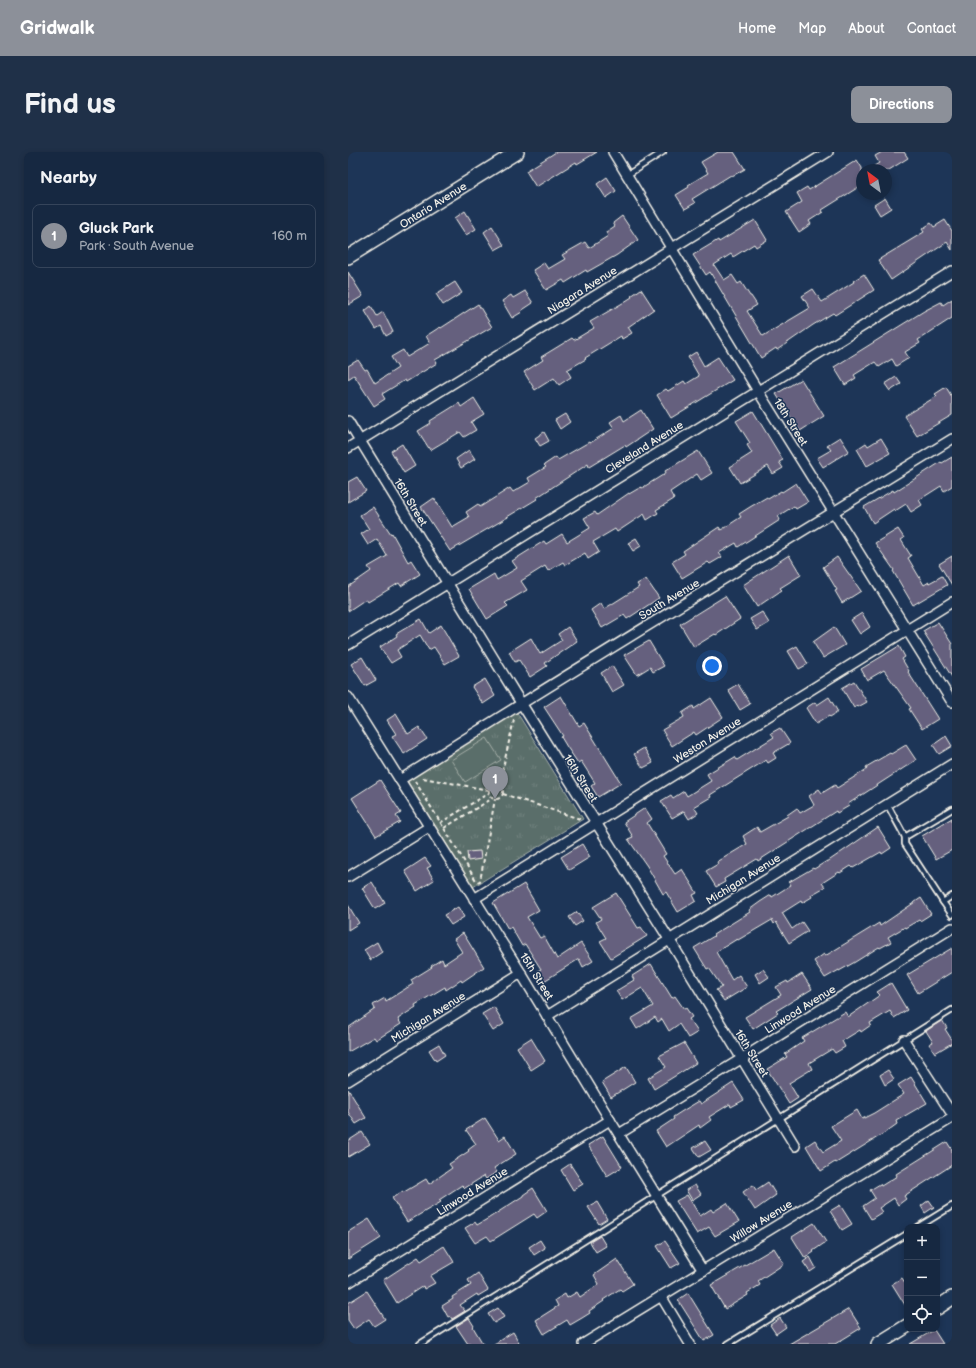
<!DOCTYPE html>
<meta charset="utf-8">
<style>
body{margin:0;font-family:"Balsamiq Sans",sans-serif;background:#1f3048;color:#f1f3f6}
.controls{position:absolute;right:12px;bottom:12px;display:grid;overflow:hidden;border-radius:8px;box-shadow:0 2px 6px #0003}
.controls button{width:36px;height:36px;display:grid;place-items:center;padding:0;border:0;border-bottom:1px solid #35445a;background:#162841;color:#f1f3f6;font:20px sans-serif}
.compass{position:absolute;left:508px;top:12px;width:36px;height:36px;border-radius:50%;background:#162841;box-shadow:0 2px 6px #0003;rotate:328deg}
.you{position:absolute;left:364px;top:514px;width:14px;height:14px;margin:-10px;border:3px solid #fff;border-radius:50%;background:#1a73e8;box-shadow:0 0 0 6px #1a73e833}
.badge{display:grid;place-items:center;width:26px;height:26px;border-radius:50%;background:#8c9099;color:#fff;font-size:13px;font-weight:700}
.pin{position:absolute;translate:-50% -33px;filter:drop-shadow(0 1px 2px #0008)}
.pin::after{content:'';position:absolute;top:21px;width:14px;height:12px;background:inherit;clip-path:polygon(0 0,100% 0,50% 100%)}
.list{margin:0;padding:0;list-style:none}
h2{display:flex;justify-content:space-between;align-items:center;height:52px;margin:0;padding:0 16px;font-size:17px}
h2 small{font-size:13px;font-weight:400;color:#9ea6b1}
.list li{display:grid;grid-template-columns:26px 1fr auto;gap:12px;align-items:center;box-sizing:border-box;height:64px;margin:0 8px 8px;padding:0 8px;border:1px solid #35445a;border-radius:8px}
.list b{display:block;font-size:15px;white-space:nowrap}
.list p{margin:0;font-size:13px;white-space:nowrap;color:#9ea6b1}
.list em{font-size:13px;font-style:normal;color:#9ea6b1}
.icon{flex:none;width:22px;height:22px;fill:none;stroke:currentColor;stroke-width:2;stroke-linecap:round;stroke-linejoin:round}
.map{position:relative;flex:none;width:604px;height:1192px;overflow:hidden;border-radius:8px}
header{display:flex;align-items:center;gap:24px;box-sizing:border-box;height:56px;padding:0 20px;background:#8c9099;color:#fff}
header strong{font-size:19px}
nav{display:flex;gap:22px;margin-inline-start:auto;font-size:14px}
.intro{display:flex;align-items:center;justify-content:space-between;box-sizing:border-box;height:96px;padding:0 24px}
h1{margin:0;font-size:28px}
.button{padding:10px 18px;border-radius:8px;background:#8c9099;color:#fff;font-size:14px;font-weight:700}
main{display:flex;gap:24px;padding:0 24px}
aside{flex:1;background:#162841;border-radius:8px;box-shadow:0 2px 6px #0003}
.map>svg:first-child{display:block}
.park{fill:url(#park-tufts);stroke:#a7b0a9}
.pitch{fill:#5a6e6a;stroke:#a7b0a9}
.building{fill:#65617e;stroke:#f4f1e8}
.lines{fill:none;stroke-linecap:round;stroke-linejoin:round}
.lane-casing{stroke:#f4f1e8;stroke-width:8}
.street-casing{stroke:#f4f1e8;stroke-width:12}
.secondary-casing{stroke:#f4f1e8;stroke-width:16}
.path{stroke:#f4f1e8;stroke-width:2;stroke-dasharray:4 3;stroke-linecap:butt}
.lane{stroke:#1d3557;stroke-width:4.5}
.street{stroke:#1d3557;stroke-width:9}
.secondary{stroke:#1d3557;stroke-width:13}
.labels{text-anchor:middle;stroke-width:3;stroke-linejoin:round;paint-order:stroke}
.street-label{font-size:11px;fill:#f4f1e8;stroke:#1d3557}
</style>
<header>
<strong>Gridwalk</strong>
<nav><a>Home</a><a>Map</a><a>About</a><a>Contact</a></nav>
</header>
<div class="intro"><h1>Find us</h1><a class="button">Directions</a></div>
<main>
<aside>
<h2>Nearby<small></small></h2>
<ul class="list">
<li><span class="badge">1</span><div><b>Gluck Park</b><p>Park · South Avenue</p></div><em>160 m</em></li>
</ul>
</aside>
<div class="map">
<svg width="604" height="1192" viewBox="0 0 604 1192">
<defs>
<pattern id="park-tufts" width="24" height="20" patternUnits="userSpaceOnUse"><rect width="24" height="20" fill="#5a6e6a"/><path d="M3 7l-1-3M5 7V3M7 7l1-3M15 17l-1-3M17 17v-4M19 17l1-3" fill="none" stroke="#72837f"/></pattern>
</defs>
<rect width="100%" height="100%" fill="#1d3557"/>
<filter id="ink" filterUnits="userSpaceOnUse"><feTurbulence type="fractalNoise" baseFrequency=".025" numOctaves="2"/><feDisplacementMap in="SourceGraphic" scale="8" xChannelSelector="R" yChannelSelector="G"/><feConvolveMatrix kernelMatrix="1 2 1 2 8 2 1 2 1" color-interpolation-filters="sRGB"/></filter>
<g filter="url(#ink)">
<!-- park -->
<polygon class="park" points="168,559 235,667 125,735 58,627"/>
<!-- pitch -->
<polygon class="pitch" points="139,586 153,608 117,630 103,608"/>
<!-- building -->
<g class="building">
<polygon points="208,0 249,0 229,12 228,10 188,35 178,19"/>
<polygon points="370,0 386,0 397,17 384,24 383,23 344,47 347,51 337,57 328,43 341,35 340,33 360,21 353,10"/>
<polygon points="534,0 556,0 560,6 541,18 520,18 531,11 527,4"/>
<polygon points="509,8 514,16 514,33 474,58 475,60 461,69 463,72 451,80 438,60 454,50 449,41 459,35 461,38"/>
<polygon points="259,25 268,39 258,46 249,32"/>
<polygon points="537,46 543,56 532,63 526,53"/>
<polygon points="117,59 128,77 118,83 107,66"/>
<polygon points="274,64 290,88 269,103 239,120 238,118 217,131 215,128 198,138 185,118 196,111 200,117 217,107 214,103 237,90 241,96 260,84 258,80 267,74 265,71"/>
<polygon points="407,68 419,88 408,95 406,92 385,105 383,102 366,113 376,128 384,123 390,132 393,130 402,144 403,144 409,153 399,159 415,184 462,156 454,144 465,137 474,150 506,130 505,129 516,122 526,138 487,163 485,161 465,173 429,198 428,196 413,206 362,120 358,123 345,103 370,88 371,90"/>
<polygon points="597,68 604,79 604,98 599,90 543,128 530,108 576,80 574,77 583,71 586,75"/>
<polygon points="144,74 156,93 147,98 136,80"/>
<polygon points="0,120 15,144 0,153"/>
<polygon points="107,130 114,141 95,153 88,142"/>
<polygon points="293,137 306,157 280,175 284,181 274,187 273,184 237,206 238,207 219,218 223,225 211,233 206,226 187,238 176,220 195,208 193,205 211,194 224,186 226,188 246,176 242,170 273,152 284,145 283,144"/>
<polygon points="177,139 185,151 173,159 174,160 164,166 154,149 163,143 165,146"/>
<polygon points="604,147 604,166 570,188 572,191 557,200 561,206 548,214 544,207 531,215 527,210 506,223 508,226 497,233 486,215 576,159 593,150 595,153"/>
<polygon points="130,152 144,175 87,208 89,211 58,230 57,228 34,242 37,247 26,254 6,223 0,227 0,214 10,208 17,218 19,217 27,231 50,216 43,205 55,198 59,205 82,191 78,184 92,175 93,176"/>
<polygon points="23,154 29,164 35,160 45,180 38,184 33,174 28,177 17,159"/>
<polygon points="348,200 356,214 370,205 385,228 323,266 309,243 318,237 320,239 336,229 338,232 351,224 340,205"/>
<polygon points="548,225 553,232 542,239 537,232"/>
<polygon points="453,227 476,264 452,279 428,242"/>
<polygon points="598,235 604,245 604,263 569,284 556,264 589,244 587,242"/>
<polygon points="126,246 136,262 123,270 128,278 116,285 112,280 82,298 70,279 83,271 82,269 111,251 113,255"/>
<polygon points="293,258 305,277 278,295 277,293 241,315 240,312 188,346 189,347 159,365 160,365 102,399 73,355 86,346 104,375 121,365 118,360 130,352 132,355 162,336 165,340 182,330 180,326 198,315 196,313 208,305 210,308 241,290 242,291 266,276 262,270 273,263 276,269"/>
<polygon points="405,259 435,308 431,310 435,316 425,322 420,314 392,331 382,315 404,301 399,293 402,291 388,269"/>
<polygon points="217,262 222,270 212,277 207,268"/>
<polygon points="196,280 201,289 192,294 187,286"/>
<polygon points="492,285 501,299 475,315 469,306 483,298 479,293"/>
<polygon points="533,286 542,301 519,314 509,297 518,291 520,294"/>
<polygon points="54,292 67,314 56,321 43,299"/>
<polygon points="121,298 127,307 113,316 108,307"/>
<polygon points="350,299 364,321 353,328 349,322 322,340 326,347 308,358 310,361 299,368 296,362 269,380 267,377 245,390 251,400 240,407 237,401 217,413 215,410 200,419 197,414 173,429 179,438 157,451 160,454 139,467 121,437 146,422 149,428 169,416 164,409 196,389 198,392 214,382 219,390 242,376 236,366 247,360 249,363 281,341 281,342 293,335 294,336 318,321 317,319"/>
<polygon points="604,305 604,334 596,339 593,334 571,348 574,353 563,360 558,352 547,359 546,357 525,371 516,355 545,338 546,340 593,310 594,311"/>
<polygon points="9,325 18,339 0,350 0,330"/>
<polygon points="448,331 460,350 448,357 446,354 430,364 432,368 401,388 390,395 388,391 371,401 374,405 362,412 360,410 334,426 324,410 337,402 335,399 371,375 373,378 393,365 391,362 402,355 419,345 420,347 433,339 434,340"/>
<polygon points="25,355 43,382 44,381 60,410 63,408 72,422 53,434 51,431 20,450 18,447 0,459 0,435 23,419 20,415 39,404 29,387 20,393 13,382 21,377 12,363"/>
<polygon points="550,377 556,386 553,388 563,404 560,406 576,433 581,430 581,431 594,424 599,433 565,453 545,419 546,418 527,391"/>
<polygon points="288,386 293,394 285,399 280,391"/>
<polygon points="441,403 453,423 432,436 434,438 409,455 395,433"/>
<polygon points="604,404 604,433 591,412"/>
<polygon points="489,405 513,439 494,451 487,439 489,438 475,415"/>
<polygon points="298,427 311,446 279,467 276,463 254,476 243,458 253,451 256,457 291,435 289,432"/>
<polygon points="377,444 392,467 368,483 367,482 346,495 332,472"/>
<polygon points="414,460 421,471 409,478 402,467"/>
<polygon points="514,461 522,475 512,482 503,468"/>
<polygon points="73,467 81,481 93,473 111,504 97,512 86,495 81,498 72,483 49,498 53,505 43,511 32,495 49,484 48,482"/>
<polygon points="590,470 604,492 604,525 575,479"/>
<polygon points="220,475 229,489 197,511 199,514 182,525 171,508 167,510 161,500 183,486 192,502 214,488 210,482"/>
<polygon points="486,475 497,493 475,506 465,490"/>
<polygon points="301,489 316,514 305,520 302,515 289,523 276,503"/>
<polygon points="449,494 460,512 451,517 440,499"/>
<polygon points="551,494 557,505 554,507 561,519 560,520 590,567 574,577 561,557 563,556 536,518 519,528 513,517"/>
<polygon points="14,505 28,528 17,534 3,512"/>
<polygon points="264,514 276,533 264,540 253,521"/>
<polygon points="137,527 147,544 135,552 124,535"/>
<polygon points="506,529 519,550 510,555 509,554 506,556 494,536"/>
<polygon points="390,532 402,552 392,558 380,538"/>
<polygon points="213,544 231,574 236,571 273,631 250,645 243,634 247,631 233,609 230,611 219,595 213,585 215,584 196,555"/>
<polygon points="481,545 490,560 482,565 481,564 468,572 458,556 467,550 469,553"/>
<polygon points="363,546 375,565 348,583 346,580 324,594 314,578 336,565 334,561 345,554 346,557"/>
<polygon points="48,562 60,582 71,575 79,587 56,602 44,584 48,582 39,568"/>
<polygon points="432,576 442,591 425,601 428,606 420,611 418,608 362,643 363,645 346,655 350,661 341,667 336,659 324,666 313,649 323,643 325,646 336,639 339,644 363,629 359,622 387,605 389,608 426,585 423,581"/>
<polygon points="598,584 604,594 591,602 585,593"/>
<polygon points="558,593 568,608 500,652 501,654 489,661 488,659 410,709 409,707 376,727 377,730 368,735 358,719 370,712 369,710 399,692 395,684 409,675 412,680 440,664 439,663 449,656 452,661 466,653 461,644 471,637 474,641 487,633 489,636 519,617 518,615 542,601 543,602"/>
<polygon points="296,596 305,611 295,616 286,602"/>
<polygon points="32,628 53,661 48,664 52,670 28,684 4,646"/>
<polygon points="297,656 304,667 299,671 318,702 315,704 327,722 334,717 349,741 345,743 348,749 330,760 318,740 315,742 299,714 280,687 285,685 276,670"/>
<polygon points="604,666 604,698 588,707 574,684"/>
<polygon points="530,675 543,696 534,702 533,700 505,716 503,714 492,721 491,720 474,731 477,735 463,743 464,745 454,751 453,749 434,761 444,777 454,770 460,779 441,791 428,770 426,772 424,768 390,788 389,787 368,800 384,828 391,823 399,835 376,849 368,838 374,835 361,816 359,817 346,796 366,784 365,783 402,760 401,758 412,750 423,743 424,745 443,733 441,730 465,716 466,717 479,709 479,710"/>
<polygon points="234,692 242,705 221,718 213,705"/>
<polygon points="132,699 133,707 120,709 119,700"/>
<polygon points="77,706 83,714 79,716 86,728 69,739 57,719"/>
<polygon points="24,730 37,751 27,757 14,736"/>
<polygon points="176,732 191,758 179,765 192,786 196,784 209,807 233,791 245,809 235,815 231,807 196,829 190,819 193,817 177,792 174,794 163,775 160,777 145,751"/>
<polygon points="268,741 290,776 293,775 299,784 263,806 252,789 258,786 248,770 253,767 245,755"/>
<polygon points="573,746 583,762 572,769 571,768 557,776 557,775 540,785 543,790 532,796 531,795 507,810 491,819 491,818 477,826 466,809 476,802 477,804 531,771 532,774"/>
<polygon points="0,753 11,771 0,778"/>
<polygon points="110,755 116,765 103,773 96,763"/>
<polygon points="229,760 235,769 227,774 221,765"/>
<polygon points="115,781 136,815 114,830 113,828 98,838 97,835 67,853 68,855 50,867 53,872 28,888 26,885 0,900 0,876 27,857 25,853 37,846 38,849 65,832 63,828 84,815 83,814 94,807 96,812 114,800 106,787"/>
<polygon points="29,790 34,800 22,808 16,798"/>
<polygon points="604,796 604,820 570,841 559,823"/>
<polygon points="303,812 324,846 327,844 336,857 338,856 344,865 341,867 350,880 340,886 331,872 321,879 314,867 310,870 307,865 289,877 283,867 305,854 294,836 274,848 268,839 286,828 284,824"/>
<polygon points="415,817 421,825 412,831 407,822"/>
<polygon points="454,822 464,837 428,859 430,861 405,877 397,865 433,843 428,835 439,829 440,831"/>
<polygon points="543,831 559,858 546,866 542,859 522,871 523,873 513,880 512,878 494,889 497,895 487,901 484,897 461,911 464,917 441,931 450,946 441,952 419,917 439,905 437,902 456,889 454,886 497,860 500,865 532,843 529,840"/>
<polygon points="146,855 156,872 145,879 134,862"/>
<polygon points="594,868 599,876 597,877 604,888 604,891 587,901 581,892 585,890 578,879"/>
<polygon points="183,886 197,909 183,918 169,895"/>
<polygon points="336,891 348,911 306,937 300,926 318,915 311,904"/>
<polygon points="91,892 97,903 88,909 81,898"/>
<polygon points="278,915 287,930 263,945 254,930"/>
<polygon points="540,918 546,927 537,933 532,923"/>
<polygon points="563,925 579,951 548,969 549,972 538,980 488,1011 487,1010 473,1019 458,994 467,988 475,1000 493,989 483,974 509,958 514,967 526,961 556,942 550,933"/>
<polygon points="385,931 396,948 383,955 382,952 361,965 363,968 352,976 351,973 318,995 308,979 326,967 325,965 336,958 351,949 353,952"/>
<polygon points="0,937 18,966 8,972 0,960"/>
<polygon points="137,966 151,988 157,984 168,1002 146,1016 149,1020 138,1027 136,1024 117,1036 114,1033 91,1048 93,1050 59,1070 44,1046 55,1039 56,1040 78,1027 81,1032 104,1016 101,1012 121,999 120,998 128,992 118,978"/>
<polygon points="14,980 22,992 0,1005 0,989"/>
<polygon points="255,984 274,1015 259,1024 240,993"/>
<polygon points="357,989 363,998 351,1005 345,996"/>
<polygon points="599,990 604,998 604,1013 556,1044 558,1047 550,1053 546,1046 531,1056 534,1060 523,1067 515,1054 527,1046 522,1038 532,1032 533,1034 549,1024 548,1022"/>
<polygon points="222,1012 235,1032 225,1038 213,1018"/>
<polygon points="420,1030 428,1043 407,1058 395,1040 405,1033 408,1038"/>
<polygon points="347,1033 353,1042 344,1048 338,1038"/>
<polygon points="185,1036 199,1059 189,1066 186,1062 143,1089 139,1084 127,1091 117,1076 127,1070 129,1073 141,1066 175,1044 175,1043"/>
<polygon points="339,1043 352,1064 363,1057 365,1060 379,1051 391,1070 367,1084 361,1075 349,1082 328,1049"/>
<polygon points="581,1048 586,1055 577,1061 573,1054"/>
<polygon points="249,1050 259,1067 251,1072 240,1055"/>
<polygon points="492,1053 504,1072 494,1078 482,1059"/>
<polygon points="21,1067 33,1086 0,1107 0,1080"/>
<polygon points="466,1071 478,1090 465,1099 466,1100 457,1106 444,1085"/>
<polygon points="252,1084 258,1094 248,1100 242,1090"/>
<polygon points="192,1088 197,1096 186,1103 181,1095"/>
<polygon points="317,1089 332,1111 323,1116 309,1094"/>
<polygon points="96,1094 106,1110 82,1124 87,1131 76,1137 75,1134 49,1151 35,1128 70,1105 73,1109"/>
<polygon points="426,1096 436,1112 410,1129 412,1133 399,1141 400,1143 377,1157 363,1133"/>
<polygon points="462,1105 468,1116 462,1120 455,1110"/>
<polygon points="269,1107 285,1132 274,1139 272,1137 255,1148 256,1149 241,1159 242,1161 234,1166 222,1173 219,1168 196,1182 188,1168 210,1154 207,1148 217,1142 219,1146 229,1140 232,1145 251,1132 246,1123"/>
<polygon points="130,1121 140,1138 130,1144 129,1142 112,1153 117,1159 104,1167 102,1164 100,1165 94,1154 105,1147 104,1145 123,1133 120,1128"/>
<polygon points="554,1126 559,1134 559,1156 544,1132"/>
<polygon points="19,1139 37,1167 26,1174 21,1167 6,1177 0,1168 0,1151"/>
<polygon points="340,1141 366,1183 356,1189 330,1148"/>
<polygon points="150,1156 156,1165 146,1171 140,1162"/>
<polygon points="501,1157 513,1176 487,1192 441,1192"/>
<polygon points="121,1166 126,1174 125,1175 135,1192 120,1192 108,1174"/>
<polygon points="432,1166 438,1175 428,1182 422,1173"/>
<polygon points="586,1178 595,1192 562,1192"/>
<polygon points="165,1180 172,1192 146,1192"/>
</g>
<g class="lines">
<defs>
<g id="lane">
<polyline points="279,23 315,0"/>
<polyline points="539,652 557,685"/>
<polyline points="604,744 595,750 604,763"/>
<polyline points="595,750 557,692 557,685 604,657"/>
<polyline points="570,1075 604,1054"/>
<polyline points="72,1192 604,858"/>
<polyline points="380,1192 559,1082"/>
</g>
<g id="street">
<polyline points="265,0 410,239 604,550"/>
<polyline points="0,269 173,551 321,787 447,994"/>
<polyline points="0,296 480,0"/>
<polyline points="0,493 604,119"/>
<polyline points="0,545 173,821 262,968 355,1119"/>
<path d="M52 628C234 512 420 401 604 287"/>
<polyline points="0,725 81,675"/>
<polyline points="126,747 604,450"/>
<polyline points="199,864 604,612"/>
<polyline points="556,888 604,962"/>
<polyline points="0,929 173,821"/>
<polyline points="271,982 393,907 604,776"/>
<polyline points="0,1131 262,968"/>
<polyline points="313,1144 342,1192"/>
<polyline points="235,1192 604,966"/>
</g>
<g id="secondary">
<polyline points="0,105 169,0"/>
<polyline points="589,1156 604,1146"/>
<polyline points="530,1192 559,1174"/>
</g>
</defs>
<!-- lane casing -->
<use href="#lane" class="lane-casing"/>
<!-- street casing -->
<use href="#street" class="street-casing"/>
<!-- secondary casing -->
<use href="#secondary" class="secondary-casing"/>
<!-- path -->
<g class="path">
<polyline points="75,626 141,638"/>
<polyline points="67,629 129,730 132,729 147,647"/>
<circle cx="148" cy="640" r="7"/>
<polyline points="151,633 166,568"/>
<polyline points="155,642 232,667"/>
<polyline points="92,671 141,641"/>
<polyline points="96,676 145,646"/>
</g>
<!-- lane -->
<use href="#lane" class="lane"/>
<!-- street -->
<use href="#street" class="street"/>
<!-- secondary -->
<use href="#secondary" class="secondary"/>
</g>
</g>
<g class="labels">
<!-- street labels -->
<g class="street-label">
<text transform="translate(85 53) rotate(-32)" y="4">Ontario Avenue</text>
<text transform="translate(234 138) rotate(-32)" y="4">Niagara Avenue</text>
<text transform="translate(443 270) rotate(58)" y="4">18th Street</text>
<text transform="translate(296 295) rotate(-32)" y="4">Cleveland Avenue</text>
<text transform="translate(63 350) rotate(59)" y="4">16th Street</text>
<text transform="translate(321 447) rotate(-31)" y="4">South Avenue</text>
<text transform="translate(359 588) rotate(-32)" y="4">Weston Avenue</text>
<text transform="translate(233 626) rotate(58)" y="4">16th Street</text>
<text transform="translate(395 727) rotate(-32)" y="4">Michigan Avenue</text>
<text transform="translate(189 824) rotate(58)" y="4">15th Street</text>
<text transform="translate(452 857) rotate(-32)" y="4">Linwood Avenue</text>
<text transform="translate(80 865) rotate(-32)" y="4">Michigan Avenue</text>
<text transform="translate(404 901) rotate(58)" y="4">16th Street</text>
<text transform="translate(124 1039) rotate(-32)" y="4">Linwood Avenue</text>
<text transform="translate(413 1069) rotate(-32)" y="4">Willow Avenue</text>
</g>
</g>
</svg>
<div class="controls">
<button>+</button>
<button>−</button>
<button><svg class="icon" aria-label="locate" viewBox="0 0 24 24"><circle cx="12" cy="12" r="6"/><path d="M12 2v4M12 18v4M2 12h4M18 12h4"/></svg></button>
</div>
<svg class="compass" viewBox="-18 -18 36 36"><path d="M0-13l5 13h-10z" fill="#e53935"/><path d="M0 13l5-13h-10z" fill="#9ea6b1"/></svg>
<div class="you"></div>
<div class="pin badge" style="left:147px;top:647px">1</div>
</div>
</main>
